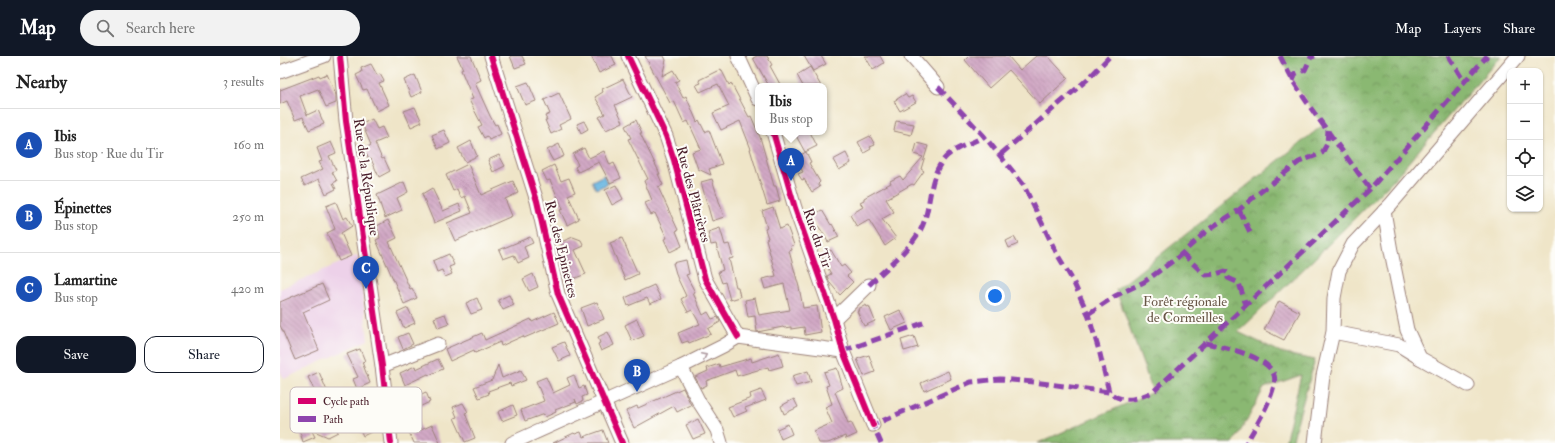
<!DOCTYPE html>
<meta charset="utf-8">
<style>
body{margin:0;font-family:"IM FELL Double Pica",serif;background:#f2f2f2;color:#222}
.controls{position:absolute;right:12px;top:12px;display:grid;overflow:hidden;border-radius:8px;box-shadow:0 1px 3px #0004}
.controls button{width:36px;height:36px;display:grid;place-items:center;padding:0;border:0;border-bottom:1px solid #e0e0e0;background:#fff;color:#222;font:20px sans-serif}
.you{position:absolute;left:715px;top:240px;width:14px;height:14px;margin:-10px;border:3px solid #fff;border-radius:50%;background:#1a73e8;box-shadow:0 0 0 6px #1a73e833}
.badge{display:grid;place-items:center;width:26px;height:26px;border-radius:50%;background:#111827;color:#fff;font-size:13px;font-weight:700}
.pin{position:absolute;translate:-50% -33px;filter:drop-shadow(0 1px 2px #0008)}
.pin::after{content:'';position:absolute;top:21px;width:14px;height:12px;background:inherit;clip-path:polygon(0 0,100% 0,50% 100%)}
.popup{position:absolute;left:475px;top:27px;width:72px;height:52px;box-sizing:border-box;display:grid;place-content:center;border-radius:8px;background:#fff;filter:drop-shadow(0 1px 3px #0005);font-size:13px;white-space:nowrap;color:#767676}
.popup b{font-size:15px;color:#222}
.popup::after{content:'';position:absolute;left:50%;top:100%;margin-left:-8px;border:8px solid transparent;border-top-color:#fff}
.list{margin:0;padding:0;list-style:none}
h2{display:flex;justify-content:space-between;align-items:center;height:52px;margin:0;padding:0 16px;font-size:17px}
h2 small{font-size:13px;font-weight:400;color:#767676}
.list li{display:grid;grid-template-columns:26px 1fr auto;gap:12px;align-items:center;box-sizing:border-box;height:72px;padding:0 16px;border-top:1px solid #e0e0e0}
.list b{display:block;font-size:15px;white-space:nowrap}
.list p{margin:0;font-size:13px;white-space:nowrap;color:#767676}
.list em{font-size:13px;font-style:normal;color:#767676}
.actions{display:flex;gap:8px;padding:12px 16px}
.actions a{flex:1;padding:9px 0;border:1px solid #111827;border-radius:12px;text-align:center;font-size:14px;color:#111827}
.actions .main{background:#111827;color:#fff}
.icon{flex:none;width:22px;height:22px;fill:none;stroke:currentColor;stroke-width:2;stroke-linecap:round;stroke-linejoin:round}
.map{position:relative;flex:none;width:1275px;height:387px;overflow:hidden}
header{display:flex;align-items:center;gap:24px;box-sizing:border-box;height:56px;padding:0 20px;background:#111827;color:#fff}
header strong{font-size:19px}
nav{display:flex;gap:22px;margin-inline-start:auto;font-size:14px}
.search{width:280px;height:36px;background:#f2f2f2;display:flex;align-items:center;gap:10px;box-sizing:border-box;padding:0 14px;border-radius:22px;color:#767676;font-size:15px}
main{display:flex}
aside{flex:1;background:#fff}
.map>svg:first-child{display:block}
.built{fill:#edd1e9}
.forest{fill:url(#forest-crowns);stroke:#6a6c4e}
.water{fill:#67b6e1;stroke:#586a86}
.building{fill:url(#building-back-hatch)}
.lines{fill:none;stroke-linecap:round;stroke-linejoin:round}
.minor-casing{stroke:#9c827a;stroke-width:15}
.minor{stroke:#fff;stroke-width:13}
.quiet{stroke:#8e44ad;stroke-width:5;stroke-dasharray:10 5;stroke-linecap:butt}
.cycleway-casing{stroke:#fdfcf7;stroke-width:8}
.cycleway{stroke:#d6006c;stroke-width:6}
.oneway{stroke:#ae9aa0}
.labels{text-anchor:middle;stroke-width:4;stroke-linejoin:round;paint-order:stroke}
.street-label{font-size:14px;fill:#4a1f2b;stroke:#fdfcf7}
.park-label{font-size:14px;fill:#685646;stroke:#fdfcf7}
.key{fill:#fdfcf7;stroke:#c7baba;stroke-width:1}
.key-label{font-size:11px;fill:#4a1f2b}
</style>
<header>
<strong>Map</strong>
<div class="search"><svg class="icon" aria-label="search" viewBox="0 0 24 24"><circle cx="10" cy="10" r="6"/><path d="M15 15l6 6"/></svg>Search here</div>
<nav><a>Map</a><a>Layers</a><a>Share</a></nav>
</header>
<main>
<aside>
<h2>Nearby<small>3 results</small></h2>
<ul class="list">
<li><span class="badge" style="background:#1a4fb4">A</span><div><b>Ibis</b><p>Bus stop · Rue du Tir</p></div><em>160 m</em></li>
<li><span class="badge" style="background:#1a4fb4">B</span><div><b>Épinettes</b><p>Bus stop</p></div><em>250 m</em></li>
<li><span class="badge" style="background:#1a4fb4">C</span><div><b>Lamartine</b><p>Bus stop</p></div><em>420 m</em></li>
</ul>
<div class="actions"><a class="main">Save</a><a>Share</a></div>
</aside>
<div class="map">
<svg width="1275" height="387" viewBox="0 0 1275 387">
<defs>
<pattern id="forest-crowns" width="20" height="18" patternUnits="userSpaceOnUse"><rect width="20" height="18" fill="#8ab872"/><path d="M2 6a3 3 0 1 1 6 0M12 15a3 3 0 1 1 6 0" fill="none" stroke="#73955e"/></pattern>
<pattern id="building-back-hatch" width="6" height="6" patternUnits="userSpaceOnUse"><rect width="6" height="6" fill="#d1a8c5"/><path d="M-1 5l2 2M0 0l6 6M5-1l2 2" fill="none" stroke="#ac88a0"/></pattern>
</defs>
<rect width="100%" height="100%" fill="#fdfcf7"/>
<filter id="ink" filterUnits="userSpaceOnUse"><feTurbulence type="fractalNoise" baseFrequency=".025" numOctaves="2"/><feDisplacementMap in="SourceGraphic" scale="8" xChannelSelector="R" yChannelSelector="G"/><feConvolveMatrix kernelMatrix="1 2 1 2 8 2 1 2 1" color-interpolation-filters="sRGB"/></filter>
<filter id="wash" filterUnits="userSpaceOnUse"><feTurbulence type="fractalNoise" baseFrequency=".012" numOctaves="4" result="noise"/><feDisplacementMap in="SourceGraphic" scale="16" xChannelSelector="R" yChannelSelector="G"/><feGaussianBlur stdDeviation="0.9" result="paint"/><feColorMatrix in="noise" values="0 0 0 0 0 0 0 0 0 0 0 0 0 0 0 0 0 1.4 0 .05"/><feComposite in="paint" operator="in"/></filter>
<g filter="url(#wash)">
<rect width="100%" height="100%" fill="#efe5c8"/>
<!-- built -->
<polygon class="built" points="78,199 88,284 4,323 0,315 0,233"/>
<!-- forest -->
<polygon class="forest" points="1000,0 1221,0 1113,124 1036,201 958,276 1005,298 1035,304 1018,363 1012,387 1005,387 1021,319 984,332 966,366 953,387 758,387 873,336 836,234 1043,69 1013,25"/>
<!-- water -->
<polygon class="water" points="324,119 328,128 316,133 312,125"/>
<g id="blocks">
<!-- building -->
<g class="building">
<polygon points="177,0 191,0 201,24 195,27 210,60 215,69 217,68 221,78 209,84 207,80 204,82 198,71 202,69 189,44 193,43 181,14 183,13"/>
<polygon points="230,0 242,0 246,8 235,12"/>
<polygon points="311,0 332,0 336,9 319,17"/>
<polygon points="365,0 384,0 386,4 382,20 393,14 399,24 395,26 403,42 406,40 417,66 419,64 425,76 429,74 442,108 429,113 431,119 418,113 412,96 421,93 408,65 404,67 394,45 390,47"/>
<polygon points="477,0 487,0 492,9 490,10 501,30 489,30 473,2"/>
<polygon points="524,0 541,0 546,8 533,15"/>
<polygon points="585,0 600,0 604,7 593,14"/>
<polygon points="689,0 728,0 740,14 756,0 768,0 788,22 760,48 729,14 709,32 685,4"/>
<polygon points="91,8 97,19 100,18 104,25 99,27 109,49 97,55 87,33 83,34 76,19 82,16 81,12"/>
<polygon points="530,11 541,30 523,30 517,19"/>
<polygon points="441,13 449,29 451,27 469,61 471,60 480,81 494,130 496,130 500,145 487,149 470,93 471,93 460,65 441,74 433,57 449,50 438,28 420,36 416,29 421,27 419,24"/>
<polygon points="47,18 56,39 56,47 46,51 38,33 20,40 27,59 38,54 44,68 29,74 23,61 15,64 7,45 0,48 0,34 39,19 40,21"/>
<polygon points="135,19 142,36 131,41 124,24"/>
<polygon points="343,23 352,41 335,49 343,66 326,74 319,61 325,58 315,41 323,36 322,33"/>
<polygon points="248,26 256,45 245,49 237,30"/>
<polygon points="279,37 291,63 279,69 281,73 271,78 265,64 267,64 265,60 270,58 264,44"/>
<polygon points="625,38 628,42 632,40 636,46 620,55 614,45"/>
<polygon points="135,51 142,66 131,71 124,55"/>
<polygon points="92,63 97,73 102,71 107,82 95,87 102,103 104,102 110,115 99,121 91,103 89,104 84,93 91,89 82,68"/>
<polygon points="356,64 362,77 360,77 380,118 378,118 383,129 378,131 398,174 396,175 402,190 390,196 384,183 387,182 375,157 371,159 365,147 372,144 364,125 368,123 348,83 351,82 345,70"/>
<polygon points="304,65 308,73 301,77 297,68"/>
<polygon points="616,65 634,68 631,79 614,75"/>
<polygon points="164,74 170,87 158,93 152,79"/>
<polygon points="514,76 530,76 537,90 525,96"/>
<polygon points="590,80 595,89 590,91 591,93 584,97 578,86"/>
<polygon points="191,85 197,100 185,106 178,92"/>
<polygon points="51,86 56,97 49,100 56,114 52,116 57,125 53,127 56,133 46,138 39,123 25,130 21,123 43,113 39,106 42,105 37,92"/>
<polygon points="637,87 648,90 641,113 644,115 634,129 632,128 606,143 614,156 602,163 616,182 605,190 589,164 577,171 570,159 583,151 580,146 584,144 584,142 611,127 610,125 620,120 623,124 643,101 634,98"/>
<polygon points="279,88 284,100 273,105 267,94"/>
<polygon points="304,92 309,102 324,95 330,109 334,107 341,122 330,127 319,106 298,116 295,111 298,109 293,98"/>
<polygon points="526,96 531,106 529,107 540,126 538,128 540,131 532,136 524,123 522,124 518,118 523,116 515,102"/>
<polygon points="566,97 571,107 559,114 553,104"/>
<polygon points="219,99 225,110 213,116 208,104"/>
<polygon points="188,108 201,139 233,125 238,137 225,143 232,160 175,185 167,167 192,157 185,140 181,142 177,133 173,135 166,119"/>
<polygon points="274,109 281,125 289,122 295,136 288,139 299,163 287,169 280,154 283,153 270,124 267,125 262,115"/>
<polygon points="432,123 444,161 432,165 421,126"/>
<polygon points="124,126 128,136 117,142 122,154 105,162 97,139"/>
<polygon points="336,129 343,143 332,149 325,134"/>
<polygon points="152,132 163,155 179,148 182,155 154,167 142,138"/>
<polygon points="56,146 63,163 67,161 72,170 61,177 71,200 59,205 47,177 55,173 46,150"/>
<polygon points="493,151 500,173 507,170 514,189 511,190 512,194 509,195 519,231 523,252 537,250 541,276 525,279 524,271 511,273 511,271 504,272 503,271 477,276 475,260 468,261 465,244 475,242 479,259 510,254 504,228 485,233 482,223 496,220 486,183 488,182 485,173 487,172 482,155"/>
<polygon points="542,154 551,169 552,168 559,181 548,186 541,174 538,170 537,171 530,160"/>
<polygon points="108,164 117,182 109,186 130,233 132,232 137,242 124,248 96,184 100,182 97,170"/>
<polygon points="440,172 445,189 449,188 453,202 449,203 456,231 458,231 460,241 450,244 445,226 442,227 438,216 443,214 436,188 431,189 428,176"/>
<polygon points="250,181 253,187 244,191 249,202 238,207 234,199 223,203 219,194"/>
<polygon points="293,181 301,184 304,190 295,194 306,218 293,223 288,212 291,211 281,186"/>
<polygon points="734,181 738,188 729,192 726,185"/>
<polygon points="342,182 358,218 345,224 330,187"/>
<polygon points="551,194 561,211 564,209 571,217 567,220 573,226 560,239 550,227 547,220 551,218 541,199"/>
<polygon points="169,198 174,209 169,211 172,218 165,221 162,214 157,216 153,205"/>
<polygon points="406,204 409,218 406,219 415,236 413,237 423,259 428,256 432,263 438,261 440,266 428,273 431,278 409,287 408,285 402,287 398,277 420,268 412,254 408,256 401,243 406,240 397,221 393,207"/>
<polygon points="253,218 258,231 249,235 243,223"/>
<polygon points="42,228 49,244 23,256 39,294 15,304 0,269 0,246"/>
<polygon points="374,229 381,243 370,248 367,242 348,250 345,242"/>
<polygon points="229,239 234,249 223,254 218,244"/>
<polygon points="197,242 202,254 191,258 186,247"/>
<polygon points="999,245 1020,256 1004,284 984,274"/>
<polygon points="317,246 324,263 307,270 301,252"/>
<polygon points="586,249 587,251 589,250 595,265 584,270 577,255 579,255 578,253"/>
<polygon points="128,252 135,267 124,272 117,257"/>
<polygon points="620,254 627,267 611,274 605,261"/>
<polygon points="274,256 279,267 244,282 243,280 221,290 220,286 195,297 194,294 170,305 165,293 202,277 205,284 251,263 252,266"/>
<polygon points="165,258 169,268 158,272 154,262"/>
<polygon points="357,263 364,280 352,285 345,269"/>
<polygon points="328,276 334,289 321,295 318,288 320,287 318,281"/>
<polygon points="128,277 133,288 123,293 118,281"/>
<polygon points="634,280 638,291 624,295 621,284"/>
<polygon points="284,286 290,300 279,305 272,291"/>
<polygon points="80,293 85,305 82,306 90,327 77,333 73,323 78,321 67,298"/>
<polygon points="499,297 503,310 489,314 488,311 457,320 455,314 426,325 427,329 421,332 415,321 428,315 427,312 439,308 440,311 471,302 472,306"/>
<polygon points="589,299 595,316 584,320 577,303"/>
<polygon points="158,303 163,313 149,319 148,318 125,329 120,317 135,310 136,313"/>
<polygon points="218,309 222,322 241,314 246,324 231,330 230,327 208,335 209,338 199,342 194,331 212,324"/>
<polygon points="557,312 563,332 555,336 568,367 571,366 577,378 566,383 565,380 548,387 539,387 534,375 552,367 545,351 552,348 546,330 549,329 544,316"/>
<polygon points="528,315 531,326 516,330 512,320"/>
<polygon points="668,315 671,323 644,335 641,327"/>
<polygon points="39,316 47,335 49,334 54,346 42,351 28,321"/>
<polygon points="294,319 299,332 304,330 307,339 302,341 303,345 297,348 295,343 296,346 275,354 276,356 265,361 264,358 245,365 241,354 264,345 256,325 266,321 273,337 290,329 287,322"/>
<polygon points="403,332 411,349 397,356 394,350 354,372 346,355 357,350 358,352"/>
<polygon points="481,334 486,344 465,352 467,355 453,361 448,351 471,342 470,338"/>
<polygon points="146,336 150,346 132,354 128,344"/>
<polygon points="86,339 91,351 77,357 72,345"/>
<polygon points="514,343 518,351 504,358 501,350"/>
<polygon points="183,347 188,356 185,357 195,382 185,386 174,362 177,361 173,351"/>
<polygon points="233,349 237,359 222,365 218,356"/>
<polygon points="137,362 141,374 152,369 160,387 134,387 125,367"/>
<polygon points="418,363 425,378 413,383 406,369"/>
<polygon points="88,365 93,375 83,380 78,369"/>
<polygon points="54,366 58,376 48,381 34,375"/>
<polygon points="508,368 512,378 501,383 497,373"/>
<polygon points="29,369 35,381 23,386 19,373"/>
<polygon points="323,374 328,387 273,387 294,377 295,378 301,376 303,381"/>
</g>
</g>
</g>
<g filter="url(#ink)">
<use href="#blocks" fill-opacity="0" stroke="#9c827a" stroke-width="1"/>
<g class="lines">
<defs>
<g id="minor">
<polyline points="60,0 66,65 102,310 111,387"/>
<polyline points="211,0 257,145 278,238 342,387"/>
<polyline points="348,0 386,80 394,104 425,223 458,281"/>
<polyline points="458,0 478,43"/>
<polyline points="631,0 658,31"/>
<polyline points="0,16 44,0"/>
<polyline points="493,76 515,152 554,263 563,295 593,369"/>
<polyline points="1104,155 1111,195 1127,274 1140,302 1188,329"/>
<polyline points="554,263 589,229"/>
<polyline points="1053,276 1119,289 1140,302"/>
<polyline points="458,281 563,295"/>
<polyline points="102,310 158,288"/>
<polyline points="401,311 419,346 437,374 441,387"/>
<polyline points="232,387 401,311 443,290 458,281"/>
<polyline points="1035,387 1043,320 1053,276 1054,242 1059,215 1073,188 1111,148 1238,0"/>
</g>
</defs>
<!-- minor casing -->
<use href="#minor" class="minor-casing"/>
<!-- minor -->
<use href="#minor" class="minor"/>
<!-- quiet -->
<g class="quiet">
<polyline points="1000,0 1013,25 1030,51 1090,133"/>
<polyline points="1168,0 1185,27"/>
<polyline points="1013,25 1015,18 1025,14 1031,1 1035,0"/>
<polyline points="658,31 704,80 743,128 777,198 792,223 808,258 820,298 829,336"/>
<polyline points="721,98 810,21 830,0"/>
<polyline points="959,154 971,178"/>
<polyline points="902,197 925,219 936,218 945,215 948,217 948,222 959,227 965,246 968,248"/>
<path d="M589 229C605 213 625 198 638 178 654 154 645 121 667 100 678 90 692 88 704 80"/>
<polyline points="808,258 835,240 864,226 897,202 929,173 959,154 975,140 1019,106 1042,97 1047,88 1048,74"/>
<path d="M926 287C943 291 988 300 994 319 999 333 974 374 966 387"/>
<polyline points="563,295 646,266"/>
<path d="M601 387 593 369 691 326 720 323 754 326 829 336C843 349 858 342 873 336L1090 133 1207 0"/>
</g>
<defs>
<g id="cycleway">
<polyline points="60,0 66,65 102,310 111,387"/>
<polyline points="211,0 257,145 278,238 342,387"/>
<polyline points="348,0 386,80 394,104 425,223 458,281"/>
<polyline points="493,76 515,152 554,263 563,295 593,369"/>
</g>
</defs>
<!-- cycleway casing -->
<use href="#cycleway" class="cycleway-casing"/>
<!-- cycleway -->
<use href="#cycleway" class="cycleway"/>
</g>
<!-- one-way arrows -->
<defs><path id="oneway-chevron" d="M-2-3.5L2.5 0L-2 3.5" fill="none" stroke-width="1.6" stroke-linecap="round" stroke-linejoin="round"/></defs>
<use class="oneway" href="#oneway-chevron" transform="translate(424 300) rotate(-26)"/>
</g>
<g class="labels">
<!-- street labels -->
<g class="street-label">
<text transform="translate(87 121) rotate(82)" y="5">Rue de la République</text>
<text transform="translate(414 138) rotate(75)" y="5">Rue des Plâtrières</text>
<text transform="translate(538 182) rotate(71)" y="5">Rue du Tir</text>
<text transform="translate(282 193) rotate(76)" y="5">Rue des Epinettes</text>
</g>
<!-- park labels -->
<g class="park-label">
<text x="905" y="250">Forêt régionale<tspan x="905" dy="16">de Cormeilles</tspan></text>
</g>
</g>
<!-- legend -->
<rect x="10" y="331" width="132" height="46" rx="6" class="key"/>
<rect x="18" y="342" width="18" height="6" fill="#d6006c"/>
<rect x="18" y="360" width="18" height="6" fill="#8e44ad"/>
<g class="key-label">
<text x="43" y="349">Cycle path</text>
<text x="43" y="367">Path</text>
</g>
</svg>
<div class="controls">
<button>+</button>
<button>−</button>
<button><svg class="icon" aria-label="locate" viewBox="0 0 24 24"><circle cx="12" cy="12" r="6"/><path d="M12 2v4M12 18v4M2 12h4M18 12h4"/></svg></button>
<button><svg class="icon" aria-label="layers" viewBox="0 0 24 24"><path d="M12 4l9 5-9 5-9-5zM3 14l9 5 9-5"/></svg></button>
</div>
<div class="you"></div>
<div class="pin badge" style="left:511px;top:125px;background:#1a4fb4">A</div>
<div class="popup"><b>Ibis</b>Bus stop</div>
<div class="pin badge" style="left:357px;top:336px;background:#1a4fb4">B</div>
<div class="pin badge" style="left:86px;top:233px;background:#1a4fb4">C</div>
</div>
</main>
